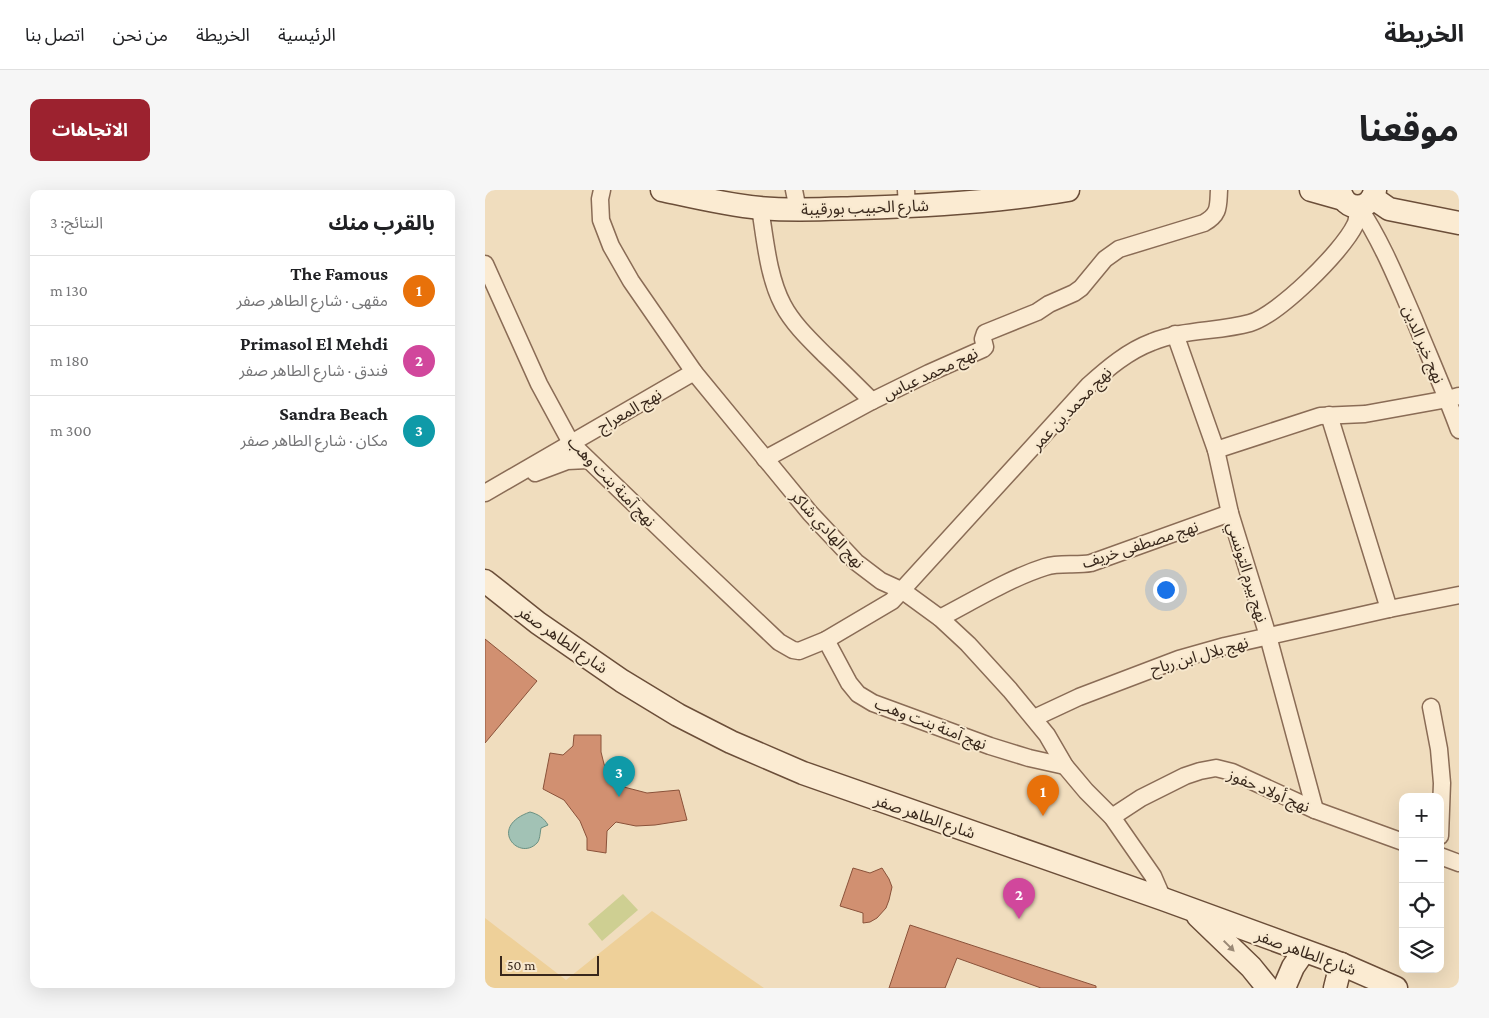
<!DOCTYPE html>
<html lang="ar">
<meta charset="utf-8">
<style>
body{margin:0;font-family:"Crimson Pro","Noto Sans Arabic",serif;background:#f6f6f6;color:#202124;direction:rtl}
.controls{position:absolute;right:15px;bottom:15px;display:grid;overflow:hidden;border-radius:10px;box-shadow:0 5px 20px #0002}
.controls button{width:45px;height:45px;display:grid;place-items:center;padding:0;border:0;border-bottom:1px solid #e0e0e0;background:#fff;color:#202124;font:25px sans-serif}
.scale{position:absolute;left:15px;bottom:12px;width:99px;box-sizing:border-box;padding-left:5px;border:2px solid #38271b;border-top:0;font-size:14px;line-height:18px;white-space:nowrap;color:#38271b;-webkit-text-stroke:4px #f7e8ce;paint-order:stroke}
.you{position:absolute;left:680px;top:399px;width:18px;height:18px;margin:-12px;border:4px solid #fff;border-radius:50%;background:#1a73e8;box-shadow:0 0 0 8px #1a73e833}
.badge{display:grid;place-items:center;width:32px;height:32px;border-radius:50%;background:#9c222f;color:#fff;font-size:16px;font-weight:700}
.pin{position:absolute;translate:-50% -41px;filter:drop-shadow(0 1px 2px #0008)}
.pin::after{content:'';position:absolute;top:26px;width:18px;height:15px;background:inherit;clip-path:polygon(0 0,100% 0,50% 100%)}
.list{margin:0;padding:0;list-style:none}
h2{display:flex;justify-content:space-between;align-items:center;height:65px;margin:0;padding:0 20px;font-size:21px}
h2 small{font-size:16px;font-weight:400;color:#757577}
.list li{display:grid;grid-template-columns:32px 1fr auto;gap:15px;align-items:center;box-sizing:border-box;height:70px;padding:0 20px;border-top:1px solid #e0e0e0}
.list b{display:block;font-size:19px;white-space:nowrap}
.list p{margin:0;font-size:16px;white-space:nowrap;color:#757577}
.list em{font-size:16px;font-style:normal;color:#757577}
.icon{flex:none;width:28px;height:28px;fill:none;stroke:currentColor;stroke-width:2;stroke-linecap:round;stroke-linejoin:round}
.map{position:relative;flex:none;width:974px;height:798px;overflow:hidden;direction:ltr;border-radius:10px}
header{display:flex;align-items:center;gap:30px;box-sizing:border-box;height:70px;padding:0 25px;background:#fff;border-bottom:1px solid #e0e0e0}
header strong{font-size:24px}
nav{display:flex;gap:28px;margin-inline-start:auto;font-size:18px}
.intro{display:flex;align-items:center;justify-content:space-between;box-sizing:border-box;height:120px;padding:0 30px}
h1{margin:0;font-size:35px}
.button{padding:12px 22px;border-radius:10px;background:#9c222f;color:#fff;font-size:18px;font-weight:700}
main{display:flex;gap:30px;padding:0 30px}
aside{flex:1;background:#fff;border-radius:10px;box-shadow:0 5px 20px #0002}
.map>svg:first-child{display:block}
.green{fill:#cecf92}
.sand{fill:#eed099}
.water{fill:#a2c2b5;stroke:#699082}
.building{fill:#d19071;stroke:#8a523a}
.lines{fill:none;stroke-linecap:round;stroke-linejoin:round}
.street-casing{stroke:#8a6c56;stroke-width:19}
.secondary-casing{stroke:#6b4e39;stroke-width:25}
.street{stroke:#fbebd2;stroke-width:16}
.secondary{stroke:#fbebd2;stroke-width:22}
.oneway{fill:#9a8976}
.labels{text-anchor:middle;stroke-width:4;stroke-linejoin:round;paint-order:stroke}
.street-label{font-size:16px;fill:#38271b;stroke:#f7e8ce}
</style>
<header>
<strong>الخريطة</strong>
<nav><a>الرئيسية</a><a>الخريطة</a><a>من نحن</a><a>اتصل بنا</a></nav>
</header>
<div class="intro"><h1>موقعنا</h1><a class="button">الاتجاهات</a></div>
<main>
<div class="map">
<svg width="974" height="798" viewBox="0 0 974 798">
<rect width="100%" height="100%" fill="#f0ddbe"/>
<!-- green -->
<polygon class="green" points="138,704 153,720 117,751 103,734"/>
<!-- sand -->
<polygon class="sand" points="167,721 279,798 0,798 0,728 81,790"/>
<!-- water -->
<path class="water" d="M45 622C53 624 59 628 63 635L56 638C55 643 55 650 52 653 34 672 2 637 45 622Z"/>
<!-- building -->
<g class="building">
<polygon points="0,449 52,491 0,553"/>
<polygon points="89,545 116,545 116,562 119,574 124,587 135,596 162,603 194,600 202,630 170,635 151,636 131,632 122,641 121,663 102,660 102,648 95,631 79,610 58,599 65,563 78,565 88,556"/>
<polygon points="368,678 385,683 397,678 404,689 407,697 404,710 401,718 392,728 385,732 378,733 378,723 355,716"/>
<polygon points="425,735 611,796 611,798 556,798 472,768 460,798 404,798"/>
</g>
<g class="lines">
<defs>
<g id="street">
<polyline points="117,0 115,9 116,30 126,56 146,91 209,182 325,323 371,372 396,391 418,401 455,428 483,454 525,500 562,545 580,576 601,601 627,627 668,686 678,709"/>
<polyline points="309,0 313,20"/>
<polyline points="421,0 422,17"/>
<path d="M873 16C897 52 912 90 929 129 944 166 960 202 974 240"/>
<path d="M275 18C280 48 283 87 298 115 308 134 325 150 340 165 356 180 371 195 387 211"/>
<path d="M0 74 54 194 86 253 199 362 294 452 308 460 314 461 341 450 407 411 604 195C623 178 643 161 667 152 698 139 733 142 765 133 793 125 857 62 870 35 873 30 872 22 873 16"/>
<polyline points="690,144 731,260 745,323 783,446 830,620"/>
<polyline points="844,225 904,419"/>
<polyline points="731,260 835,226 880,224 963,209 974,206"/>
<path d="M280 269 387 211 444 183 498 159 500 157 498 149 500 143 552 122 564 114 589 103 596 98 620 69 634 59 719 33C735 24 733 16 734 0"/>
<polyline points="50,283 82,271 103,270"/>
<polyline points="0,303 209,182"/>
<path d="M455 428C488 411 525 388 560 377 575 372 591 376 606 373L745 323"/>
<polyline points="341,450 364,493 373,504 388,513 505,556 544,568 580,576"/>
<polyline points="946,517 954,559 957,593 955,646"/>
<polyline points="549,528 594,507 694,469 740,456 904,419 974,405"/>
<polyline points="627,627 656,608 700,586 715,581 731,578 747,582 830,620 918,652"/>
<polyline points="955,666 974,673"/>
</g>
<g id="secondary">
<path d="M177 0C209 7 242 15 275 18 308 21 341 19 374 18 444 16 514 12 583 0"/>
<polyline points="826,0 858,9"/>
<path d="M855 0C859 22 886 22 890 0"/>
<polyline points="888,8 904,19 974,33"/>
<polyline points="0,391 53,433 137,491 193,525 246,552 318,583 678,709 856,774 911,798"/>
<polyline points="713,726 766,777 783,798"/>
<polyline points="799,798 808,777 819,761"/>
<polyline points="850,798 856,774"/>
</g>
</defs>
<!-- street casing -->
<use href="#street" class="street-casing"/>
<!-- secondary casing -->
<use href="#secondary" class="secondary-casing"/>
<!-- street -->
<use href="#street" class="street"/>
<!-- secondary -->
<use href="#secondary" class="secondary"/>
</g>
<!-- one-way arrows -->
<defs><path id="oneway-solid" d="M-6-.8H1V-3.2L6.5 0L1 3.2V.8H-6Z" transform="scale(1.25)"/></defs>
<use class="oneway" href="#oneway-solid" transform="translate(744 756) rotate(45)"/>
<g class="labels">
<!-- street labels -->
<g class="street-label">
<text transform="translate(380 17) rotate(-2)" y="6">شارع الحبيب بورقيبة</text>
<text transform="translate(939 154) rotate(67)" y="6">نهج خير الدين</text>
<text transform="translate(445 183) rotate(-25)" y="6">نهج محمد عباس</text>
<text transform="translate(586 218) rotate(-46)" y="6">نهج محمد بن عمر</text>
<text transform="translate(144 220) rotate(-30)" y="6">نهج المعراج</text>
<text transform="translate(127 291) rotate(46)" y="6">نهج آمنة بنت وهب</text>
<text transform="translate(343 339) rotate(47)" y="6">نهج الهادي شاكر</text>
<text transform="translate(655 354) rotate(-18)" y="6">نهج مصطفى خريف</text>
<text transform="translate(763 382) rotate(73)" y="6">نهج بيرم التونسي</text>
<text transform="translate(78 449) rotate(35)" y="6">شارع الطاهر صفر</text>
<text transform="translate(714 465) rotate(-16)" y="6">نهج بلال ابن رباح</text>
<text transform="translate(446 533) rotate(21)" y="6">نهج آمنة بنت وهب</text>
<text transform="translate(784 600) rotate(23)" y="6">نهج أولاد حفوز</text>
<text transform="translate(440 626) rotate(19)" y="6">شارع الطاهر صفر</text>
<text transform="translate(821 762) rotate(20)" y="6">شارع الطاهر صفر</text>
</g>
</g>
</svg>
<div class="controls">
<button>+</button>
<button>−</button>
<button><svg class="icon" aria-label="locate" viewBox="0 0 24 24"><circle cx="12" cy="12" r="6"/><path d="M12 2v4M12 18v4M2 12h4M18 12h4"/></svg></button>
<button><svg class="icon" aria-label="layers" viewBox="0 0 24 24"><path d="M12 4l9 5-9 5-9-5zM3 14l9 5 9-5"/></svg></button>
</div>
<div class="scale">50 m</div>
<div class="you"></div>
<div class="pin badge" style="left:558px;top:626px;background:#e8710a">1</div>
<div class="pin badge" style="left:534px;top:729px;background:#d1479c">2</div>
<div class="pin badge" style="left:134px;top:607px;background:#0f9aa8">3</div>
</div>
<aside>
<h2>بالقرب منك<small>النتائج: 3</small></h2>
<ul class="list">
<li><span class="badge" style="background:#e8710a">1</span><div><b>The Famous</b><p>مقهى · شارع الطاهر صفر</p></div><em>130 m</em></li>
<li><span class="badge" style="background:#d1479c">2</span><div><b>Primasol El Mehdi</b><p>فندق · شارع الطاهر صفر</p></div><em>180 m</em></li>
<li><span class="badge" style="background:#0f9aa8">3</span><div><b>Sandra Beach</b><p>مكان · شارع الطاهر صفر</p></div><em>300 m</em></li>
</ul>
</aside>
</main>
